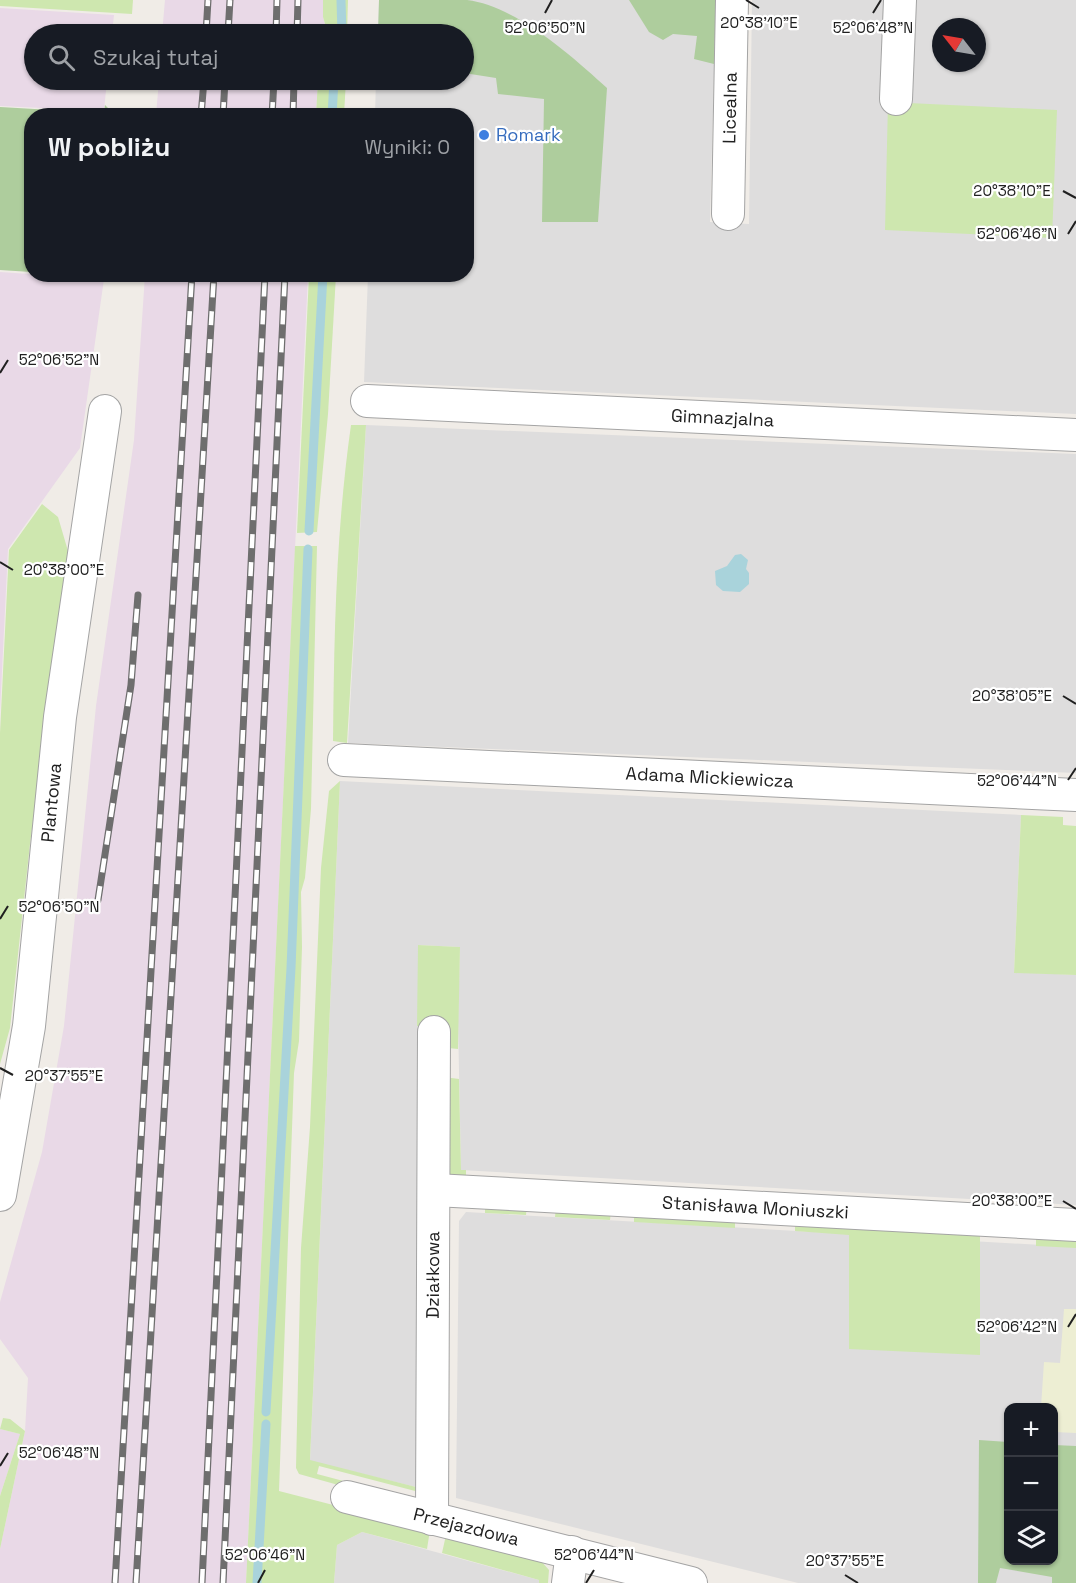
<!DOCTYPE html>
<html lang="pl">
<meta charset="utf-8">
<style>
body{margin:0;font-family:"Space Grotesk",sans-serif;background:#20242c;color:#f1f3f6}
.controls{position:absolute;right:18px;bottom:18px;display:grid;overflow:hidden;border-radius:12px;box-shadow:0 2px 4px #0004}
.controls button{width:54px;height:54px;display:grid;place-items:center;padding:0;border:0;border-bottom:2px solid #363941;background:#171b24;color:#f1f3f6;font:30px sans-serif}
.compass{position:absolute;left:932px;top:18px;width:54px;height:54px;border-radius:50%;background:#171b24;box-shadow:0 2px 4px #0004;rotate:301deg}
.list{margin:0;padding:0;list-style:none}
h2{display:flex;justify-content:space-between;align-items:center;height:78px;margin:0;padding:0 24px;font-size:26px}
h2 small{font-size:20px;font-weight:400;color:#9ea1a6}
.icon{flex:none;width:33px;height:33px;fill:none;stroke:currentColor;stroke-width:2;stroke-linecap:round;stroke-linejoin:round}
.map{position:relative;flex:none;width:1076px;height:1583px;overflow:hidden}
.search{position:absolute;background:#171b24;box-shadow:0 2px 4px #0004;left:24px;top:24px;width:450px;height:66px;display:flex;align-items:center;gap:15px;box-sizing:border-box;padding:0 21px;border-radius:33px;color:#9ea1a6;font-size:22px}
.panel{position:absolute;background:#171b24;box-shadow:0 2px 4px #0004;left:24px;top:108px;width:450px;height:174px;border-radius:24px}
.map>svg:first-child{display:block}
.residential{fill:#dedddd;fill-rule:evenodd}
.industrial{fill:#e9d9e7}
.farmland{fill:#edeed3}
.grass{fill:#cee7af}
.forest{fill:#aecd9d}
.water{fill:#a9d3db}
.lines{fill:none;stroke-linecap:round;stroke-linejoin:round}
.stream{stroke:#a9d3db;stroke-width:9}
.minor-casing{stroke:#a4a4a4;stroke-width:34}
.minor{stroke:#fff;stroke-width:32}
.rail-casing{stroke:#6e6e6e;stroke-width:7}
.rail{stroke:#fff;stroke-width:4.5;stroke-dasharray:14;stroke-linecap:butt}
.ticks{fill:none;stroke:#202020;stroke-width:2}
.shop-dot{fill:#3f7fe0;stroke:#fff;stroke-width:2}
.labels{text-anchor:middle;stroke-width:4.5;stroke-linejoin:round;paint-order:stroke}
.street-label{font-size:18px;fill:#202020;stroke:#fff}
.shop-label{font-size:18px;fill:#366cbe;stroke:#fff;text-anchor:start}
.ticks-label{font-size:15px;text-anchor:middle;fill:#202020;stroke:#fff;stroke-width:4.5;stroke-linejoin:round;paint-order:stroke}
</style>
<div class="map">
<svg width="1076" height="1583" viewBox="0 0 1076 1583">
<rect width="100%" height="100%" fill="#f0ece7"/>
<!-- residential -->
<g class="residential">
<path d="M379 0H716L710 222 749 224 752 0H1076V414L364 382 368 275 466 274V116L375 115 376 80H464V34H378ZM941 27H977V63H941Z"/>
<polygon points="366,425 1076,454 1076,773 348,743"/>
<polygon points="340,781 1021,815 1014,972 1076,975 1076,1205 461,1170 458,1021 460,947 418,945 420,1488 310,1461"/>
<path d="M466 1212 1076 1247V1583H798L456 1498 459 1221ZM1008 1408H1054V1560H1008Z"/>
<polygon points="362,1532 539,1580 539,1583 334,1583 337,1545"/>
</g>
<!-- industrial -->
<g class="industrial">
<polygon points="165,0 323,0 323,17 328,34 162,34"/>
<polygon points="0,8 114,15 112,34 34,34 34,80 107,80 104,111 0,106"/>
<polygon points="159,80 318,80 316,115 156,115"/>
<polygon points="0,272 104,279 80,448 8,549 0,712"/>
<polygon points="145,275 308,275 246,1583 0,1583 0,1549 25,1431 28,1378 0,1339 0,1302 42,1152 64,1026 96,706 134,440"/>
<polygon points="0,1429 20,1434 0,1496"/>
</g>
<!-- farmland -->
<polygon class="farmland" points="1064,1309 1076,1309 1076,1433 1054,1432 1054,1408 1041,1407 1044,1362 1060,1363"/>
<!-- grass -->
<g class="grass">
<polygon points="0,0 133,0 132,14 0,6"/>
<polygon points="323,0 348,0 347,34 328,34 323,17"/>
<polygon points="318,80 346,80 344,115 316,115"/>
<polygon points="888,102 1057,110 1052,238 885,230"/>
<polygon points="309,275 336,275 328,414 317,532 297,533"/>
<path d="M351 425H366L347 743 333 741C334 635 336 530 351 425Z"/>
<polygon points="42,504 58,517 68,551 30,844 10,1028 0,1064 0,733 9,550"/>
<polygon points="295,546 317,546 311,809 305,878 301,892 302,947 299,1041 294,1073 279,1491 430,1530 427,1549 362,1532 337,1545 334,1583 246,1583"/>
<polygon points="340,781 310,1460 420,1488 419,1492 319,1466 317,1474 351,1483 349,1488 299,1474 296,1468 301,1248 310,1127 321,868 329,791"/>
<polygon points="1021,815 1063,817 1063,825 1076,826 1076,975 1014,973"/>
<polygon points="418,945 460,947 458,1049 448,1048 443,1028 417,1026"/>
<polygon points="444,1077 459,1079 461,1170 466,1170 466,1181 456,1179 445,1173"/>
<polygon points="485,1203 527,1205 526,1215 485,1213"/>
<polygon points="556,1207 611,1211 610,1220 555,1217"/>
<polygon points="634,1212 735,1218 735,1228 634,1222"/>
<polygon points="795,1219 980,1231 980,1355 849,1349 849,1235 795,1231"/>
<polygon points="1036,1233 1076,1235 1076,1248 1036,1246"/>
<polygon points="3,1418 10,1419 25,1431 0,1549 0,1496 20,1434 0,1429"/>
<polygon points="446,1535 541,1561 549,1570 548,1583 539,1583 539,1580 442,1553"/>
</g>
<!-- forest -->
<g class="forest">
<path d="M379 0C408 0 439 0 467 0 516 6 572 56 607 88L598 222H542L544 99 498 94 496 78 464 73V34H378Z"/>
<polygon points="629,0 716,0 714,64 694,59 697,36 673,34 663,40 649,32"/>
<polygon points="105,105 115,115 32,116 31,272 0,270 0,107 104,113"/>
<polygon points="979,1440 1008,1442 1008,1560 1054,1560 1054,1445 1076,1446 1076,1583 1052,1583 1052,1577 1000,1568 996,1583 978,1583"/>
</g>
<!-- water -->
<polygon class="water" points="741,554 748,560 746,569 749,573 749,584 740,592 723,591 716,585 715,571 727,566 735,555"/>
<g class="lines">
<!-- stream -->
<g class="stream">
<polyline points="341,0 342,34"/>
<polyline points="332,116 334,80"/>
<polyline points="309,531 323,274"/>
<polyline points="266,1412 291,968 308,549"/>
<polyline points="257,1583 266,1424"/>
</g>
<defs>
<g id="minor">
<polyline points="896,99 900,0"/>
<path id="s1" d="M728 214 732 0"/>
<path id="s2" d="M367 401 1076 435"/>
<path id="s3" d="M344 760 1076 795"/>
<path id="s4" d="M435 1190 1076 1225"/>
<path id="s5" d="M0 1195 29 1026 60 717 105 411"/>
<path id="s6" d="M347 1497 691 1583"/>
<path id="s7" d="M432 1519 434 1032"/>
<polyline points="568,1583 572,1552"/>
</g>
</defs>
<!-- minor casing -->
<use href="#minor" class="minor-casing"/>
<!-- minor -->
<use href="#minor" class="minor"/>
<defs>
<g id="rail">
<polyline points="206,34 208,0"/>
<polyline points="228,34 230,0"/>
<polyline points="276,34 277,0"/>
<polyline points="297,34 298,0"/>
<polyline points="201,116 204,80"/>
<polyline points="223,116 225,80"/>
<polyline points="272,116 274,80"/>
<polyline points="293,116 294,80"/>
<polyline points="98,900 131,685 138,595"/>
<polyline points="115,1583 192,274"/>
<polyline points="136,1583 214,274"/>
<polyline points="202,1583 265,274"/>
<polyline points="223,1583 285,274"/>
</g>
</defs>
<!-- rail casing -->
<use href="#rail" class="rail-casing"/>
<!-- rail -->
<use href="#rail" class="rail"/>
</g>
<!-- ticks -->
<path class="ticks" d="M746 0 759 8M545 13 552 0M873 13 881 0M1063 191 1076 198M1068 234 1076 221M0 373 8 360M0 562 13 570M1063 696 1076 704M1068 780 1076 768M0 919 8 906M0 1068 13 1075M1063 1201 1076 1209M1068 1327 1076 1314M0 1466 8 1453M845 1575 858 1583M258 1583 265 1570M586 1583 594 1570"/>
<!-- markers -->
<circle class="shop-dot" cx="484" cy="135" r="6"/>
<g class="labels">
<!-- street labels -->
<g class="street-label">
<text dy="6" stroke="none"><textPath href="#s1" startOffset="106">Licealna</textPath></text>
<text dy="6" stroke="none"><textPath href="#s2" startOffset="356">Gimnazjalna</textPath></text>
<text dy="6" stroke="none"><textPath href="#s3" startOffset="366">Adama Mickiewicza</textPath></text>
<text dy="6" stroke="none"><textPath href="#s5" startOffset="396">Plantowa</textPath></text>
<text dy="6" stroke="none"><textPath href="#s4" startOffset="321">Stanisława Moniuszki</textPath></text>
<text dy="6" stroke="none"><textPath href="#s7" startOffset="244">Działkowa</textPath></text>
<text dy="6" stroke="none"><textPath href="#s6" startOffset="123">Przejazdowa</textPath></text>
</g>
<!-- shop labels -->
<g class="shop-label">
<text x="496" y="141">Romark</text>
</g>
</g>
<g class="ticks-label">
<text x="759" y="28">20°38'10"E</text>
<text x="545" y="33">52°06'50"N</text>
<text x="873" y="33">52°06'48"N</text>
<text x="1012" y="196">20°38'10"E</text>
<text x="1017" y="239">52°06'46"N</text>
<text x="59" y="365">52°06'52"N</text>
<text x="64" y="575">20°38'00"E</text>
<text x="1012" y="701">20°38'05"E</text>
<text x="1017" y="786">52°06'44"N</text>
<text x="59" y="912">52°06'50"N</text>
<text x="64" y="1081">20°37'55"E</text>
<text x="1012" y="1206">20°38'00"E</text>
<text x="1017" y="1332">52°06'42"N</text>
<text x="59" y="1458">52°06'48"N</text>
<text x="265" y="1560">52°06'46"N</text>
<text x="594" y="1560">52°06'44"N</text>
<text x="845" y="1566">20°37'55"E</text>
</g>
</svg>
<div class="controls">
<button>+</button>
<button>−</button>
<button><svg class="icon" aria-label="layers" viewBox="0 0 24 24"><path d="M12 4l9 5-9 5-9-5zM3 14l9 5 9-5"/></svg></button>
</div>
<svg class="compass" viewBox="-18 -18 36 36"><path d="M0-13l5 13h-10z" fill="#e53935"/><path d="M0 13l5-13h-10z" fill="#9ea1a6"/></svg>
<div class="search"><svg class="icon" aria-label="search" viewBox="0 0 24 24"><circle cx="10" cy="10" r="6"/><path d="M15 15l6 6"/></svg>Szukaj tutaj</div>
<section class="panel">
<h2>W pobliżu<small>Wyniki: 0</small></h2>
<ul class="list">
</ul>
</section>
</div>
